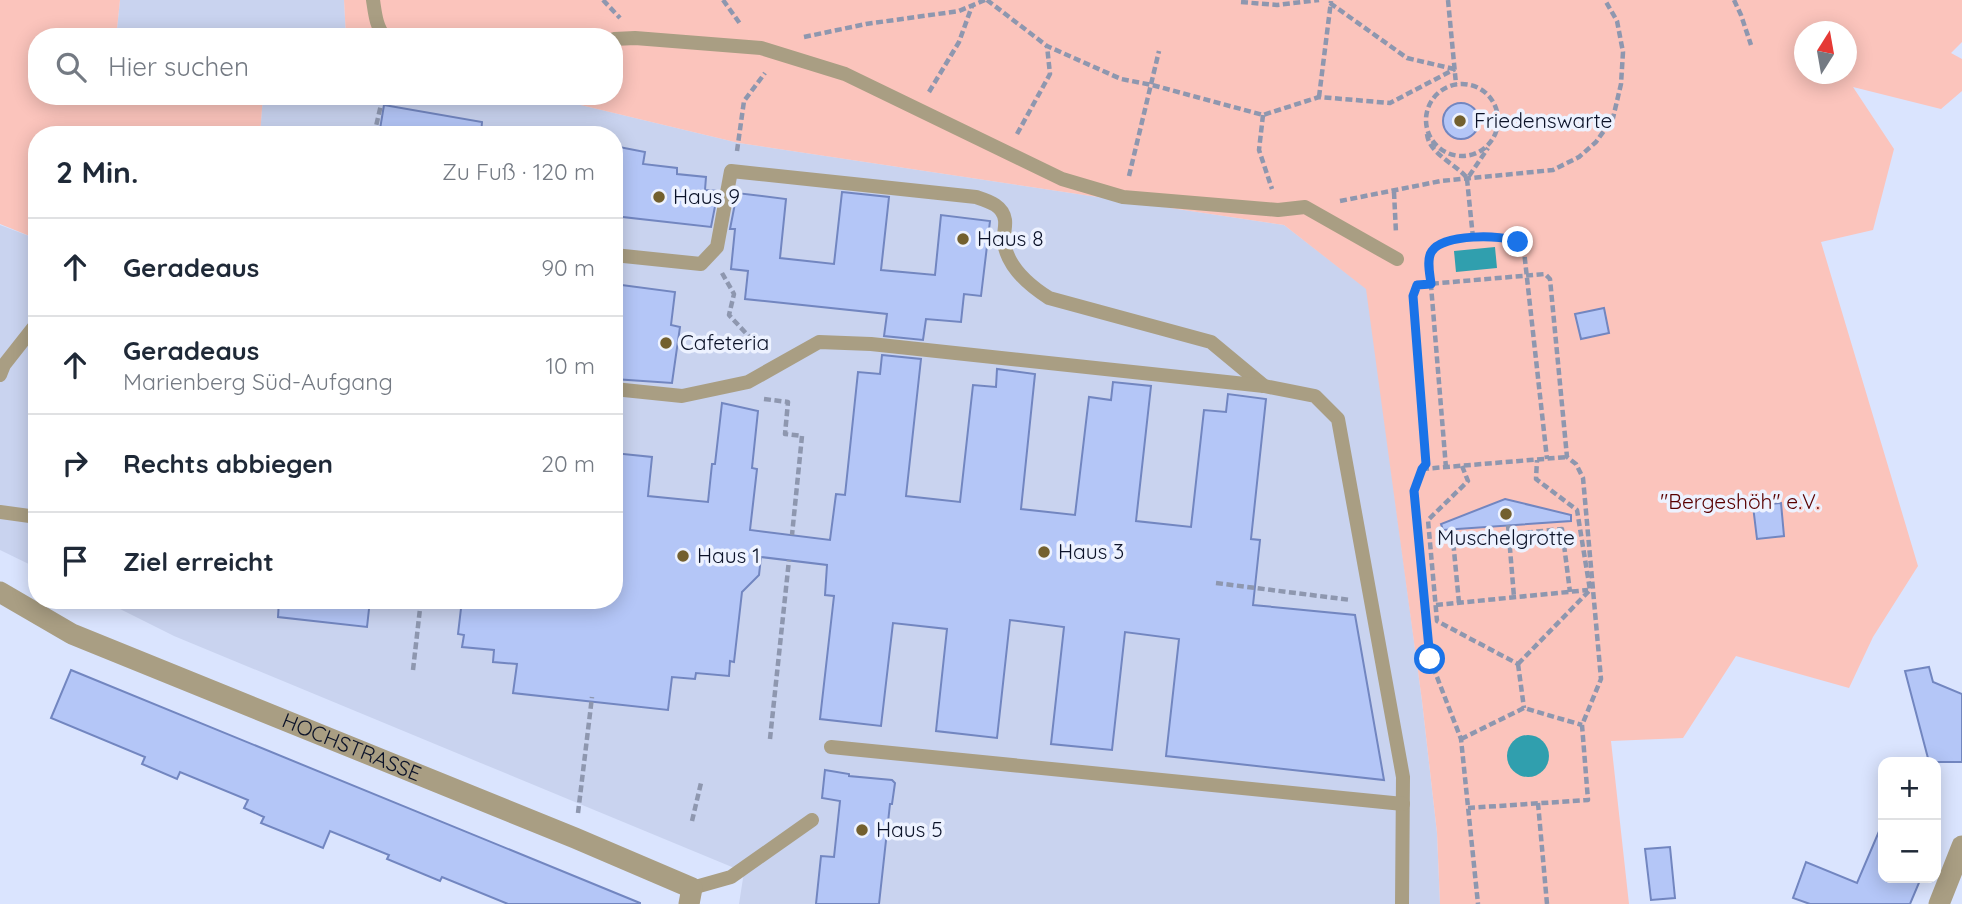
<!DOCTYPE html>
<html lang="de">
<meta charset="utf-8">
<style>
body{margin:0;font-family:Quicksand,sans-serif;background:#f2f2f3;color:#1f2937}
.controls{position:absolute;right:21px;bottom:21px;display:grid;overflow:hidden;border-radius:14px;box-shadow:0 4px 18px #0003}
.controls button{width:63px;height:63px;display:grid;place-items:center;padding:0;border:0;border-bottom:2px solid #e0e1e3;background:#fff;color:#1f2937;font:35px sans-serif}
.compass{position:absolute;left:1794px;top:21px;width:63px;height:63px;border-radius:50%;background:#fff;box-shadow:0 4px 18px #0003;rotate:11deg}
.stop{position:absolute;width:21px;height:21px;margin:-16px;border:5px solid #1a73e8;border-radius:50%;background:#fff}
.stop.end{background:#1a73e8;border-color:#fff;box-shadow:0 2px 7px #0008}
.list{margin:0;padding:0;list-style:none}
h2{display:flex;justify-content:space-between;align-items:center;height:91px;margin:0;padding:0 28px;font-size:30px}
h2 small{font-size:23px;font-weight:400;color:#747a83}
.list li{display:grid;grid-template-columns:46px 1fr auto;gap:21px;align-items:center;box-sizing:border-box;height:98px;padding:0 28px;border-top:2px solid #e0e1e3}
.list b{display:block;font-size:26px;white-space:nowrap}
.list p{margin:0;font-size:23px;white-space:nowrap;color:#747a83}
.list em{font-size:23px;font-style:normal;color:#747a83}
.icon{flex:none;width:38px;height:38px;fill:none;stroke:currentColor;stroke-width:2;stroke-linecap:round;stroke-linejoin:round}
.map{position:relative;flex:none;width:1962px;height:904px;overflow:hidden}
.search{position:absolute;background:#fff;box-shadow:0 4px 18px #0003;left:28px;top:28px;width:595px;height:77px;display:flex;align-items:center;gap:18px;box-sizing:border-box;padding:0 24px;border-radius:28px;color:#747a83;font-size:26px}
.panel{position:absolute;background:#fff;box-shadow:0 4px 18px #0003;left:28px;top:126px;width:595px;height:483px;border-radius:28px}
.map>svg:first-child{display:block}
.built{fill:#c9d3ef}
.green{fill:#fbc4bc;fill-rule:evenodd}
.water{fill:#309fae}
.building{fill:#b4c6f7;stroke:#7286c0;stroke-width:2}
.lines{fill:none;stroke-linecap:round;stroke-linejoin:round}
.path{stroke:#8e97af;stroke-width:4.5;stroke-dasharray:7 3.5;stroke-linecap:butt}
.lane{stroke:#a99e83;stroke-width:14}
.street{stroke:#a99e83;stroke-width:21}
.route{stroke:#1a73e8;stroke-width:9}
.poi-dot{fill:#73602f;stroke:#edf2ff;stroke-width:2.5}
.labels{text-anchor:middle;stroke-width:7;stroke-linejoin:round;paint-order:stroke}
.poi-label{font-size:21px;fill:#0c1329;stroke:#edf2ff;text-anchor:start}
.park-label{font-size:21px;fill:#590000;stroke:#edf2ff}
.street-label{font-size:21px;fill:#0c1329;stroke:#edf2ff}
</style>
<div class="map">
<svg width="1962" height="904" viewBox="0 0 1962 904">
<rect width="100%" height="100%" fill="#dae4fe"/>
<!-- built -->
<g class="built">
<polygon points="120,0 344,0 346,37 184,37 117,29"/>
<polygon points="263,96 543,96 739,143 1284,225 1367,289 1422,701 1437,833 1440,904 739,904 744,872 174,636 102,600 614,600 614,135 260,135"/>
<polygon points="0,225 37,239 37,568 0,550"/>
</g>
<!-- green -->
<g class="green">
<polygon points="0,0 120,0 117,29 184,37 37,37 37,96 263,96 260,135 37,135 37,239 0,224"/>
<path d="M344 0H1962V42L1951 53 1962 59V91L1941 109 1853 87 1894 149 1873 230 1821 242 1918 566 1873 637 1849 688 1736 656 1683 738 1611 741 1629 904H1440L1437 833 1422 701 1366 289 1284 225 739 143 543 96H614V37H346ZM1804 32H1846V74H1804Z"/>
</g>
<!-- water -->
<g class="water">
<polygon points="1495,247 1497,268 1456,272 1454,251"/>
<circle cx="1528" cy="756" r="21"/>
</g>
<!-- building -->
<g class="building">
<circle cx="1461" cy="121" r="18"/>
<polygon points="384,105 482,122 481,135 379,135"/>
<polygon points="614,146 645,152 643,164 677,168 677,174 706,177 705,190 718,191 711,227 614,216"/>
<polygon points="842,192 889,197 881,270 935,275 941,215 990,221 981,296 964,294 961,322 926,319 923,340 884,336 887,314 745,299 748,271 731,269 735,229 730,229 737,193 786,199 780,258 834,264"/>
<polygon points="614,284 675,292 671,325 680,327 672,383 614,379"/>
<polygon points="1604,308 1609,333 1581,339 1575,314"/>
<polygon points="882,355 921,359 906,496 960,502 973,385 996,387 997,369 1035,374 1021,509 1075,515 1089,397 1111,400 1113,382 1151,386 1136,521 1191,527 1204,410 1226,412 1228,394 1266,399 1251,539 1260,540 1253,605 1355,615 1384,780 1166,756 1179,639 1125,632 1112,750 1051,744 1064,627 1010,620 997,738 936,731 947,629 893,623 881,726 820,719 834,596 825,595 827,565 761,557 759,575 742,592 734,662 730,661 729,676 696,673 695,679 672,677 668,710 513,693 517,664 493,662 494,650 462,647 464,635 458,634 462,600 614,600 614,453 652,457 648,496 708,502 712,464 715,464 722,403 758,411 752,468 757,469 750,530 830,540 836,494 845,495 858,372 880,374"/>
<polygon points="1505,499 1571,515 1571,521 1443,530 1441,524"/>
<polygon points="1781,503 1784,536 1757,539 1753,506"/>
<polygon points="279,600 370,600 367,627 278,617"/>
<polygon points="1929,667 1933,682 1962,694 1962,762 1929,762 1905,671"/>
<polygon points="71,670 640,903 640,904 508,904 442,877 440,881 387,859 389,855 330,831 323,848 261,823 264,817 244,808 248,800 180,772 177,779 142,764 145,757 51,718"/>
<polygon points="825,770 849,774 849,776 892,780 895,783 892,804 890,804 879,904 816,904 821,856 834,857 840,801 822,798"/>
<polygon points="1883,822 1883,878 1921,878 1910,904 1810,904 1793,898 1806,862 1857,883"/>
<polygon points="1670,847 1675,898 1651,900 1645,849"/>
</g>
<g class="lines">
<!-- path -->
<g class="path">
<polyline points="603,0 620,18"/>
<polyline points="723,0 741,25"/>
<polyline points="987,0 1047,46 1121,79 1152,85 1263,115 1319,97 1390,103 1455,69"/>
<polyline points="1448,0 1456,84"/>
<polyline points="1734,0 1741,15 1751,45"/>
<polyline points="1241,2 1277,5 1319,0"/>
<polyline points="1330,3 1407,58 1454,69"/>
<polyline points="804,37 866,24 959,11 985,0"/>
<circle cx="1462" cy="120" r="36"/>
<polyline points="929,92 959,42 972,6"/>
<polyline points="1319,97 1331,1"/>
<polyline points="1263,115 1259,150 1272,189"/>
<polyline points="1017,134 1050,74 1047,46"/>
<path d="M1427 134C1429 154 1456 164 1467 178"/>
<polyline points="374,135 383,96"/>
<polyline points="737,151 744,101 765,73"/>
<polyline points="1129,176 1159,51"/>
<polyline points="1394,192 1396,233"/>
<polyline points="1340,201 1441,181 1553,170 1579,157 1596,142 1613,118 1621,84 1623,52 1617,21 1605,0"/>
<polyline points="1473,238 1467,179 1488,148"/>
<polyline points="722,273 734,294 729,315 756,344 756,352"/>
<polyline points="764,399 788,402 785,434 802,436 792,535"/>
<polyline points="1462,466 1468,481 1428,520 1437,621 1518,664"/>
<polyline points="1446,468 1429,261 1432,251 1441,243 1473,238 1499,236 1509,238 1518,242 1524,251 1547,459"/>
<polyline points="1422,469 1567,457"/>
<polyline points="1508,525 1514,597"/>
<polyline points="1216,583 1351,600"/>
<polyline points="1459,603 1453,540 1562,529 1570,592"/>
<polyline points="1436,605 1588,590"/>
<polyline points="1518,664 1590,590 1577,510 1536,479 1537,460"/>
<polyline points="1518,664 1524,708"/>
<polyline points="413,670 421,600"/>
<polyline points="770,739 789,560"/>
<polyline points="1461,739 1524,708 1582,725"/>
<polyline points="1538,803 1547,904"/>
<polyline points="1468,808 1588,800 1582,725 1601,679 1583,478 1576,464 1567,457 1550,279 1545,274 1417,285 1413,296 1426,464 1422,469 1414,491 1430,659 1461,739 1478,904"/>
<polyline points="578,813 592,697"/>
<polyline points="692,821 701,783"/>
</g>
<!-- lane -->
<g class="lane">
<path d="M373 0C375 13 376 27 385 37"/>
<polyline points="614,39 635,38 761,48 845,74 1062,179 1123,197 1278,210 1305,207 1397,259"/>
<path d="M614 255 701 264 717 247 731 171 976 197C988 201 1003 205 1005 220 1006 227 1003 235 1004 243 1008 268 1030 286 1049 298L1211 342 1264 386"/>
<polyline points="0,375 4,365 37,323"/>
<polyline points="614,389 682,396 748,382 819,342 871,344 1264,386 1315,396 1338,419 1403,777 1402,904"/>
<polyline points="0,512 37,517"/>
<polyline points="831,747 1403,804"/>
<polyline points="692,888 731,877 812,820"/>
</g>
<!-- street -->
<g class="street">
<path id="s1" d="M0 592 72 634 575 838 692 888 689 904"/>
<polyline points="1939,904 1962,846"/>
</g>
</g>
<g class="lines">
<!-- route -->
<path class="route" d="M1430 659 1414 491 1422 469 1426 464 1413 296 1417 285 1431 284C1430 274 1426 259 1432 251 1443 234 1502 234 1518 242"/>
</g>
<!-- markers -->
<g class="poi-dot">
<circle cx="1460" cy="121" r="7"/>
<circle cx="659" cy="197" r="7"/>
<circle cx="963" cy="239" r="7"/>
<circle cx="666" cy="343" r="7"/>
<circle cx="1506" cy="514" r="7"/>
<circle cx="1044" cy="552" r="7"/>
<circle cx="683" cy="556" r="7"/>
<circle cx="862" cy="830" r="7"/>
</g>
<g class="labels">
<!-- poi labels -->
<g class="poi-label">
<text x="1474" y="128">Friedenswarte</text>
<text x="673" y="204">Haus 9</text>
<text x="977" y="246">Haus 8</text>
<text x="680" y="350">Cafeteria</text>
<text x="1506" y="545" text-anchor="middle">Muschelgrotte</text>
<text x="1058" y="559">Haus 3</text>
<text x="697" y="563">Haus 1</text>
<text x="876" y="837">Haus 5</text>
</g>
<!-- park labels -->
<g class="park-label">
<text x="1740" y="509">"Bergeshöh" e.V.</text>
</g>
<!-- street labels -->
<g class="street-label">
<text dy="7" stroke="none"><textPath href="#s1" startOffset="385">HOCHSTRASSE</textPath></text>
</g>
</g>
</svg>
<div class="controls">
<button>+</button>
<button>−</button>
</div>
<svg class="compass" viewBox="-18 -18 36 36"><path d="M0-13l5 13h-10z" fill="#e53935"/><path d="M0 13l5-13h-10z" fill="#747a83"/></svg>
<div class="stop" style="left:1430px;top:659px"></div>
<div class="stop end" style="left:1518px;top:242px"></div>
<div class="search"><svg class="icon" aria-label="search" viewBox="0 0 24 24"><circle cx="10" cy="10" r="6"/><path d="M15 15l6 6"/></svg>Hier suchen</div>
<section class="panel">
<h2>2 Min.<small>Zu Fuß · 120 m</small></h2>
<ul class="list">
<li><svg class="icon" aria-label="ahead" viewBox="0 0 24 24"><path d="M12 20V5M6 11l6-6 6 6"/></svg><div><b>Geradeaus</b></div><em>90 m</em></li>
<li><svg class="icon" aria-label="ahead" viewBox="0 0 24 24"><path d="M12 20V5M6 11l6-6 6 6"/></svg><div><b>Geradeaus</b><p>Marienberg Süd-Aufgang</p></div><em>10 m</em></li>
<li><svg class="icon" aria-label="right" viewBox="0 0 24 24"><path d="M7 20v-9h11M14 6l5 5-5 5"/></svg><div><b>Rechts abbiegen</b></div><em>20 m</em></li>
<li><svg class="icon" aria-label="arrive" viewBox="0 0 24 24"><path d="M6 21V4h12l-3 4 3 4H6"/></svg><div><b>Ziel erreicht</b></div></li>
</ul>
</section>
</div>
